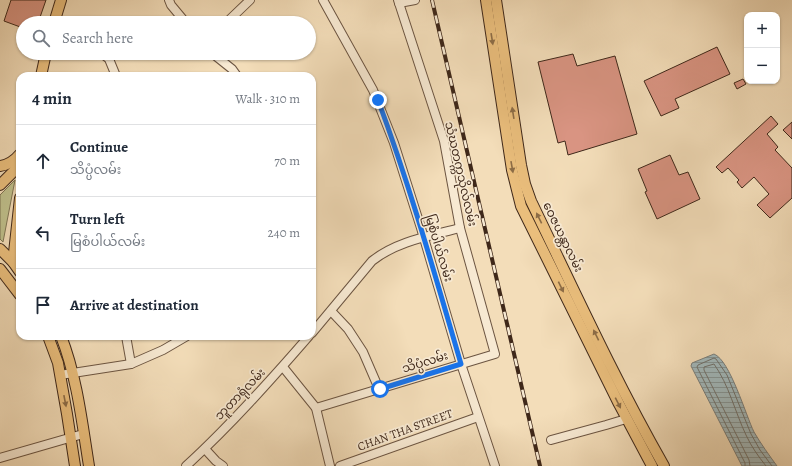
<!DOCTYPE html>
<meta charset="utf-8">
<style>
body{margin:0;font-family:Alegreya,"Noto Sans Myanmar",serif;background:#f2f2f3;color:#1f2937}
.controls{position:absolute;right:12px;top:12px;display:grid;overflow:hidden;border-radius:8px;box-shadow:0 1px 3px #0004}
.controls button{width:36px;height:36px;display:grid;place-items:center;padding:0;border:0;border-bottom:1px solid #e0e1e3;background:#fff;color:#1f2937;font:20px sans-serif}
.stop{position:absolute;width:12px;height:12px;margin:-9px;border:3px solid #1a73e8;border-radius:50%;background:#fff}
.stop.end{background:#1a73e8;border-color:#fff;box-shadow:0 1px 4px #0008}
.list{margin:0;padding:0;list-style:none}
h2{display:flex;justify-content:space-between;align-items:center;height:52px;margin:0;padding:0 16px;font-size:17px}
h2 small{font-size:13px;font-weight:400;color:#747a83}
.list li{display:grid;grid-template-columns:26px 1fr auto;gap:12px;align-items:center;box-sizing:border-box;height:72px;padding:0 16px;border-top:1px solid #e0e1e3}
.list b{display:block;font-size:15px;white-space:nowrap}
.list p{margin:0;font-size:13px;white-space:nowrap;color:#747a83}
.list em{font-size:13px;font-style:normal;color:#747a83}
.icon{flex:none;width:22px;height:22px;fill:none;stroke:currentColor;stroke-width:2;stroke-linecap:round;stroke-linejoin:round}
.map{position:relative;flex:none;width:792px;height:466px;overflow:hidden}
.search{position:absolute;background:#fff;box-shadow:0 1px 3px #0004;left:16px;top:16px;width:300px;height:44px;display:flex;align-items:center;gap:10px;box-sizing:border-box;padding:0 14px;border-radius:22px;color:#747a83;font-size:15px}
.panel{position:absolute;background:#fff;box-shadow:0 1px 3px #0004;left:16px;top:72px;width:300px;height:268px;border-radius:12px}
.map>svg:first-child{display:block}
.green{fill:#bfc08c;stroke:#7f7453}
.water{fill:url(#water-rules);stroke:#7a7e7b}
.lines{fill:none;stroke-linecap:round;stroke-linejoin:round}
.shore{stroke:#70706a;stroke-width:1}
.building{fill:#d99482;stroke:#3f281a}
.minor-casing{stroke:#6c5542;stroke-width:10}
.major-casing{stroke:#3f281a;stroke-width:12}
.minor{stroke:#f7e9d2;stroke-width:8}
.major{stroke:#eabe7c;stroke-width:10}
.rail-casing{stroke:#3f281a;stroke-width:4}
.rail{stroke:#f7e9d2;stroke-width:2.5;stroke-dasharray:8;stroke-linecap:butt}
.oneway{fill:#8c6c46}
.route{stroke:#1a73e8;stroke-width:5}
.labels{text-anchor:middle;stroke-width:3.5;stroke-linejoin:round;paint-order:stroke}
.street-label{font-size:12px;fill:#3f281a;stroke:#f7e9d2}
</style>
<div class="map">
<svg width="792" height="466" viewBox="0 0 792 466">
<defs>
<pattern id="water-rules" width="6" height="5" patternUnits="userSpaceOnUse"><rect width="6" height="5" fill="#a1b8bb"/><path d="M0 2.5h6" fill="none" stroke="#859697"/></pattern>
</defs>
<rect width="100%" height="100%" fill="#f3ddb9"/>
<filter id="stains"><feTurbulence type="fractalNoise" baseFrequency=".005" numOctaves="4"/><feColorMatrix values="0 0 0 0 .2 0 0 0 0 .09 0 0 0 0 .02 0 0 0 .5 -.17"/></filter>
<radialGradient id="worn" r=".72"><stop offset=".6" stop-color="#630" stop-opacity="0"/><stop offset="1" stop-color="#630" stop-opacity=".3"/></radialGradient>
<!-- green -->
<polygon class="green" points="15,180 3,242 0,239 0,195"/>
<!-- water -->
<path class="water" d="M714 354C730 360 746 416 754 432 761 444 769 455 777 466H742L691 366 692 363Z"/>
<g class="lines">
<!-- shore -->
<g class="shore">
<polyline points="745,466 745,463 697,367 698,365 714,358 716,359 727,375 751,434 760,450 772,466"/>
<path d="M750 466 749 460 704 370V367L714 364C729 385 735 412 746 435 751 446 758 456 766 466"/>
</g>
</g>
<!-- building -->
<g class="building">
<polygon points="11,0 46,0 38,23 23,23 23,28 4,21"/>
<polygon points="717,47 730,74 675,99 679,108 661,116 644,81"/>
<polygon points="573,54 577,66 615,56 637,134 568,155 565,141 558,143 538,62"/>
<polygon points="743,79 746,84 737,89 734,83"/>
<polygon points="771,116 778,124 767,134 778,147 775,150 792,168 792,198 770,218 757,205 769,194 754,177 742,188 737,182 739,180 728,168 722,173 716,167"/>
<polygon points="792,122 792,139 783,130"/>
<polygon points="670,155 679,175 688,172 700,199 657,219 645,192 647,191 638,169"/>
</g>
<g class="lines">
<defs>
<g id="minor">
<polyline points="169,0 171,5 186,23"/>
<polyline points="323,0 373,90 394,143 421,228 461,364 495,466"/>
<polyline points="399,3 415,0"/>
<polyline points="226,23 250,0"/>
<polyline points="96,53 104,55 109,59 116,76"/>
<polyline points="212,53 232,69 237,76"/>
<polyline points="331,311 348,329 363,352 379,389"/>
<path d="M312 333 372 261C397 241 430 236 460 228"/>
<polyline points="126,336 131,364"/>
<polyline points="283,367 316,408 330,466"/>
<polyline points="60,375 131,364 163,350 187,336"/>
<polyline points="316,408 495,354 460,228 444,141 398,0"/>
<polyline points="551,440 606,425 626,419"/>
<polyline points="205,449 216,461 223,466"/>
<polyline points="0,458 83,434"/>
<path d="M186 466C230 426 270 381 309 336"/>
<polyline points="340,466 478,417"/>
</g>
<g id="major">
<polyline points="486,0 512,170 521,206 619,404 652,466"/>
<path d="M496 0 521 165 525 184 531 201C574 290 615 380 664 466"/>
<polyline points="54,23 61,0"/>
<polyline points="41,76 46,53"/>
<path d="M0 166C8 165 15 160 20 154"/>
<polyline points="0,185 20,165"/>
<polyline points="0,249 13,262 20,272"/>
<polyline points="13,262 20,198"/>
<polyline points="0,269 20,295"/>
<polyline points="48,336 58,363 67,414 75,466"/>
<path d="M61 336C77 377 82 422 89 466"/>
</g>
</defs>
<!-- minor casing -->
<use href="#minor" class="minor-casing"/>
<!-- major casing -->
<use href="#major" class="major-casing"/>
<!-- minor -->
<use href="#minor" class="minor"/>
<!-- major -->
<use href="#major" class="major"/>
<defs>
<polyline id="rail" points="432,0 540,466"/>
</defs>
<!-- rail casing -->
<use href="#rail" class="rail-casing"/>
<!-- rail -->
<use href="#rail" class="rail"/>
</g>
<!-- one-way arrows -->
<defs><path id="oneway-solid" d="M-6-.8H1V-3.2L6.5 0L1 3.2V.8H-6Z"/></defs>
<g class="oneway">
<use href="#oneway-solid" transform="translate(492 39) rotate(81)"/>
<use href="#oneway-solid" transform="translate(513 113) rotate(-99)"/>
<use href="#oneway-solid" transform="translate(512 167) rotate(80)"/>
<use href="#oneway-solid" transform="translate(539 218) rotate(-116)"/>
<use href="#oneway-solid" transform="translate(561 287) rotate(64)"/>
<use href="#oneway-solid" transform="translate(596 335) rotate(-116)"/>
<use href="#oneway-solid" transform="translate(65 401) rotate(79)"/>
<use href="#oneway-solid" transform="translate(618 403) rotate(63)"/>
</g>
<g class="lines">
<!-- route -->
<path class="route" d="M378 100C410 186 435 275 461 364L380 389"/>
</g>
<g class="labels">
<!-- street labels -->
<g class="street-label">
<text transform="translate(461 174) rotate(77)" y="4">သံဃတက္ကသိုလ်လမ်း</text>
<text transform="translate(563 237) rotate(64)" y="4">ဝေဇယန္တာလမ်း</text>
<text transform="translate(439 248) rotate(73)" y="4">မြစံပါယ်လမ်း</text>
<text transform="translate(425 362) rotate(-17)" y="4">သိပ္ပံလမ်း</text>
<text transform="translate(240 394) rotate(-46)" y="4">ဘူတာရုံလမ်း</text>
<text transform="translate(405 430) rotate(-20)" y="4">CHAN THA STREET</text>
</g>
</g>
<rect width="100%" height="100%" filter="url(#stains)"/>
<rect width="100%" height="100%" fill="url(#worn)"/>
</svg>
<div class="controls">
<button>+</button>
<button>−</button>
</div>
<div class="stop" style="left:380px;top:389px"></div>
<div class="stop end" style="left:378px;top:100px"></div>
<div class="search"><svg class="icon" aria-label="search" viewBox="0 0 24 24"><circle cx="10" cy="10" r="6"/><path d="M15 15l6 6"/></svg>Search here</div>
<section class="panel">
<h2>4 min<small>Walk · 310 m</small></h2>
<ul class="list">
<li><svg class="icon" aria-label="ahead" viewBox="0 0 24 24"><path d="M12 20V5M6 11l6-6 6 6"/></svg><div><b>Continue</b><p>သိပ္ပံလမ်း</p></div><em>70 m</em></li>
<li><svg class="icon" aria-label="left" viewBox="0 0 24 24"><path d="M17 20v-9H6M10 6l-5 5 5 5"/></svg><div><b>Turn left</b><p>မြစံပါယ်လမ်း</p></div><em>240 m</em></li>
<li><svg class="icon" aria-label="arrive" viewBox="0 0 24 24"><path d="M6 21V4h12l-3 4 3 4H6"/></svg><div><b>Arrive at destination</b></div></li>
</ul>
</section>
</div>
